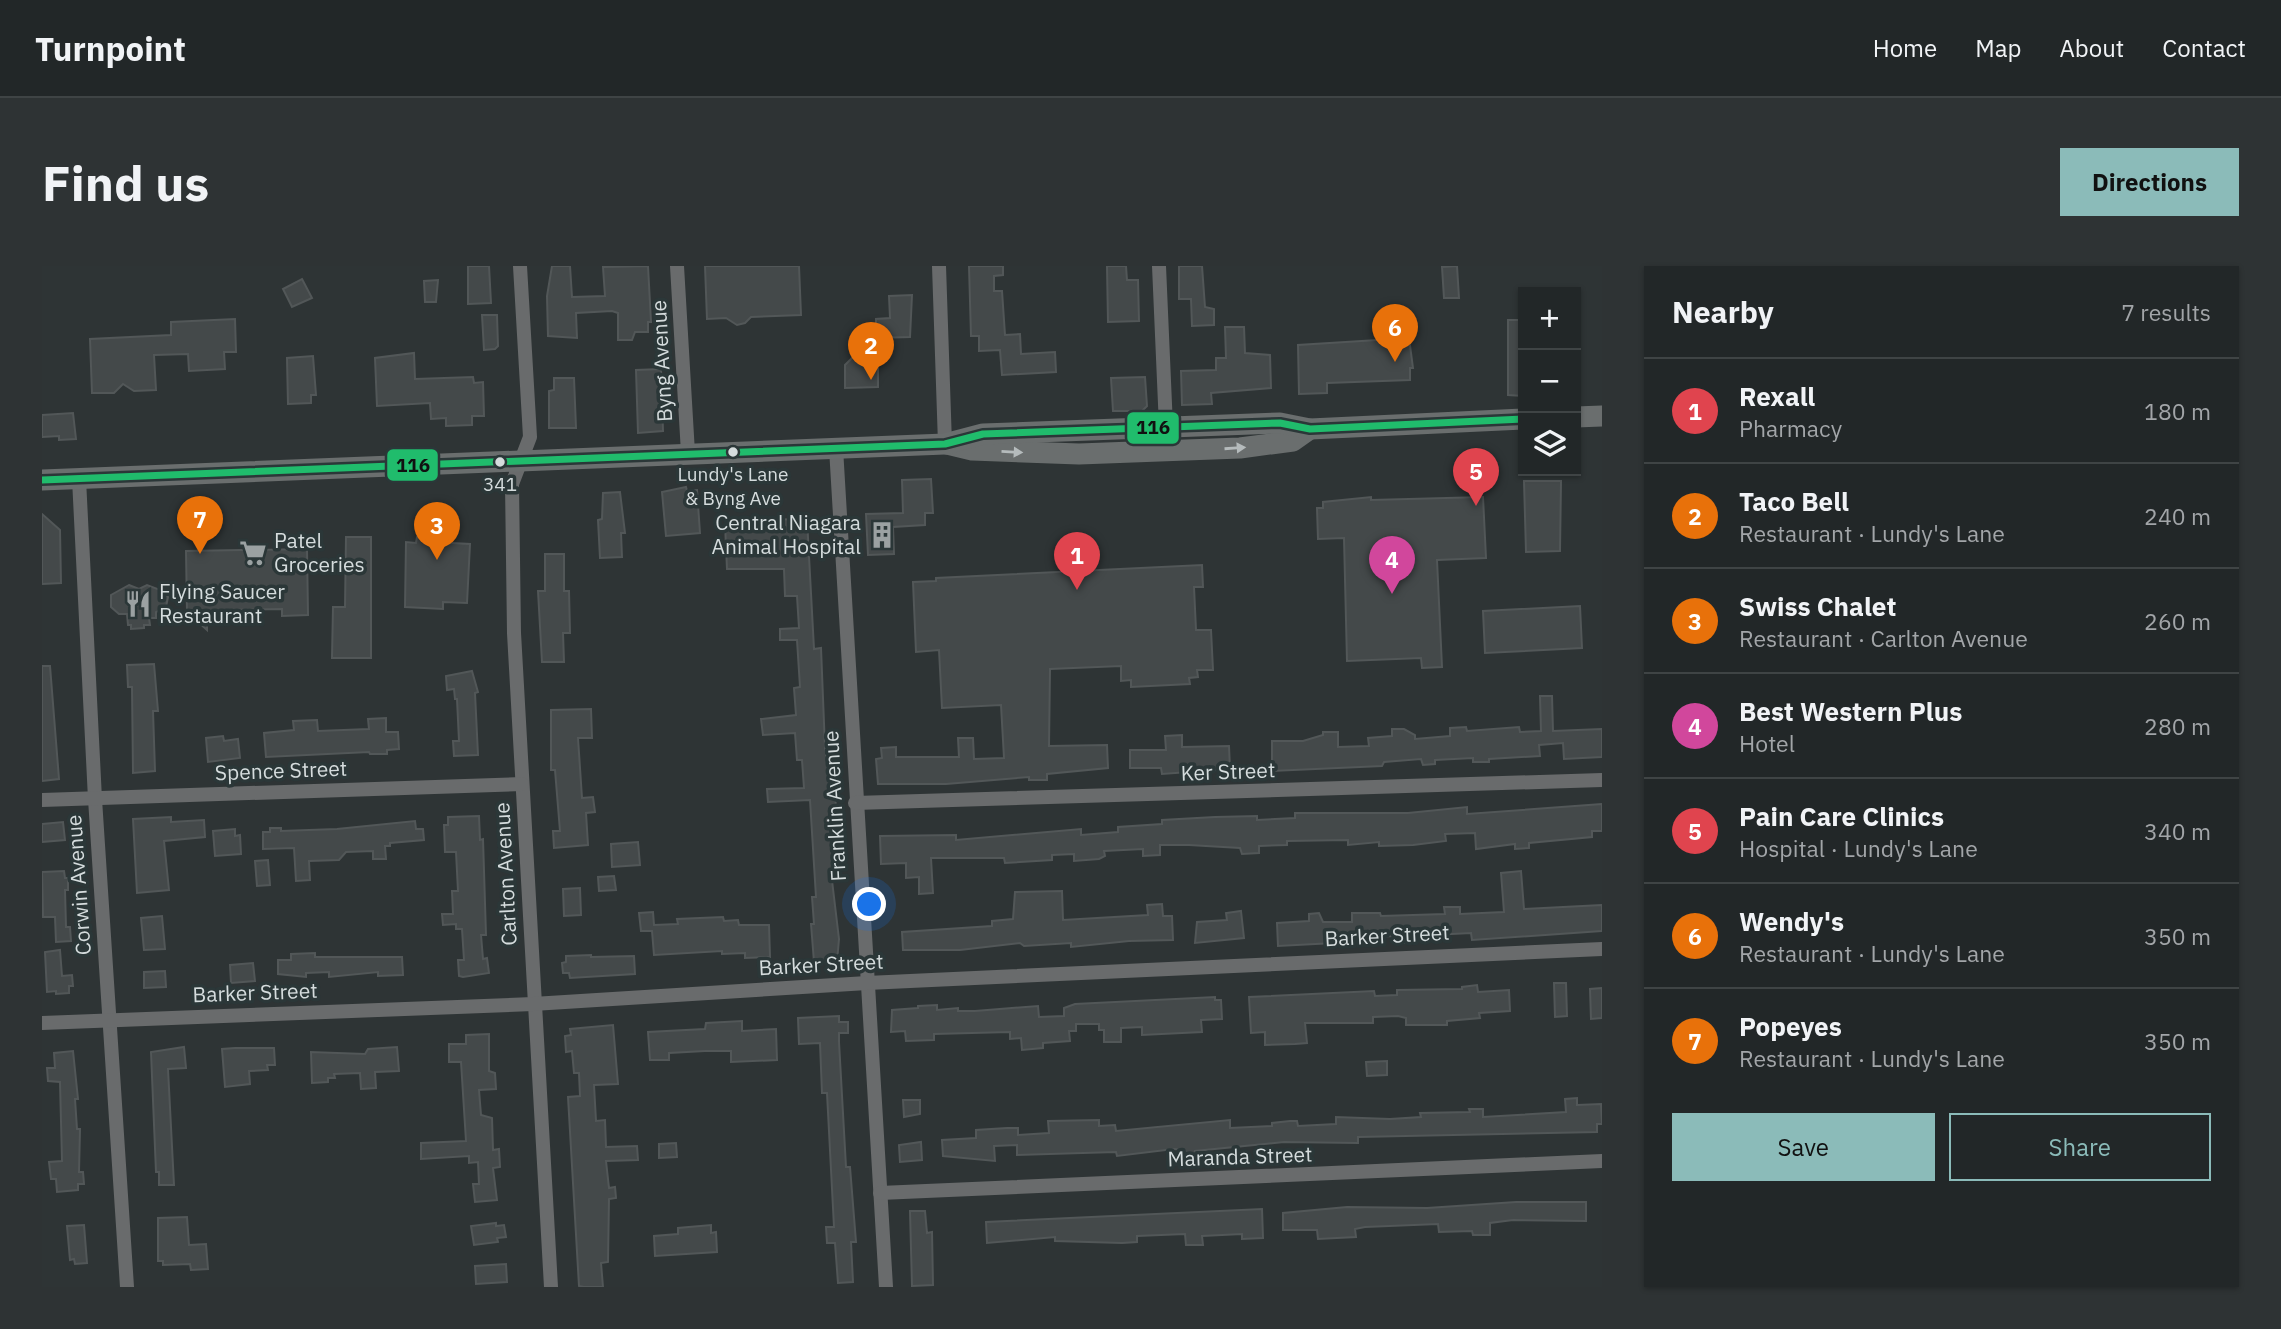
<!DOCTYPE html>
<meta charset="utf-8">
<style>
body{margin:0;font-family:"IBM Plex Sans",sans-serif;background:#2e3334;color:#f1f3f6}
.controls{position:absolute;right:21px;top:21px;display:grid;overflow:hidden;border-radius:0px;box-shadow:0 2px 5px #0004}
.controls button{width:63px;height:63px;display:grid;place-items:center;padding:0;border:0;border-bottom:2px solid #3f4445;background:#222728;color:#f1f3f6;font:35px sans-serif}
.you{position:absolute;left:828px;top:639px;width:24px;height:24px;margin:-18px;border:5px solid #fff;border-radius:50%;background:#1a73e8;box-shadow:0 0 0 10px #1a73e833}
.badge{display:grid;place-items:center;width:46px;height:46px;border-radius:50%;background:#8bbbb9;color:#fff;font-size:23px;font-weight:700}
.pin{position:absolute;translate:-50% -58px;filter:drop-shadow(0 2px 4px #0008)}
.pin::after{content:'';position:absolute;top:37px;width:24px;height:21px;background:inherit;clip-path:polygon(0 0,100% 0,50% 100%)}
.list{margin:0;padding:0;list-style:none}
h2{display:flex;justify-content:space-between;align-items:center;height:91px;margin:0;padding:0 28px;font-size:30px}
h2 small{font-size:23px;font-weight:400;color:#a2a5a8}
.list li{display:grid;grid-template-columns:46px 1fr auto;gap:21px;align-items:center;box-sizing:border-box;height:105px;padding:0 28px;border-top:2px solid #3f4445}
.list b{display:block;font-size:26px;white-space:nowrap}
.list p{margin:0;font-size:23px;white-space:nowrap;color:#a2a5a8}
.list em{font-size:23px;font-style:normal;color:#a2a5a8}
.actions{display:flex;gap:14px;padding:21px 28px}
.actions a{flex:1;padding:16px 0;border:2px solid #8bbbb9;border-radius:0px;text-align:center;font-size:24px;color:#8bbbb9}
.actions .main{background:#8bbbb9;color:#111}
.icon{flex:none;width:38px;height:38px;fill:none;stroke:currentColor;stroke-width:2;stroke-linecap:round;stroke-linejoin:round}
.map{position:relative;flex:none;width:1560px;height:1021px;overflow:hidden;border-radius:0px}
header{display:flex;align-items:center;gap:42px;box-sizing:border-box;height:98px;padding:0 35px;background:#222728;border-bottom:2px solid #3f4445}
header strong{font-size:33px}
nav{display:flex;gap:38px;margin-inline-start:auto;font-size:24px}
.intro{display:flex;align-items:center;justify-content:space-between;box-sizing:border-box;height:168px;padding:0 42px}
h1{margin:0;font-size:49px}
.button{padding:18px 32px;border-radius:0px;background:#8bbbb9;color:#111;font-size:24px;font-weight:700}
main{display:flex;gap:42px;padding:0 42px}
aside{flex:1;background:#222728;border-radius:0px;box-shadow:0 2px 5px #0004}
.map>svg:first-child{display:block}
.building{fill:#44494a;stroke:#525758;stroke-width:2}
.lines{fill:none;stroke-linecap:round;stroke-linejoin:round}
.minor{stroke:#696b6c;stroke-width:14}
.secondary{stroke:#6a6e6e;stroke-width:21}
.bus-1-casing{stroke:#2b3738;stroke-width:12}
.bus-1{stroke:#20bc6c;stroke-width:7}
.oneway{fill:#b5bbbc}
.bus-dot{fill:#d5dcdd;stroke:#2b3738;stroke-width:2.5}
.labels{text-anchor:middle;stroke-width:7;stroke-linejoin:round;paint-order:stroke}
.bus-label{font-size:19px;fill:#d5dcdd;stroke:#2b3738}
.street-label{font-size:21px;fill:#d5dcdd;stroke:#2b3738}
.poi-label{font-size:21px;fill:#d5dcdd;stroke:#2b3738;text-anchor:start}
.line-badge{stroke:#2b3738;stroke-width:2.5}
.pale-badge-label{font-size:19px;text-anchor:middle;font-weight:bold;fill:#111}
</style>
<header>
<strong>Turnpoint</strong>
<nav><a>Home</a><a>Map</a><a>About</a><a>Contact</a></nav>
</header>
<div class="intro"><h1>Find us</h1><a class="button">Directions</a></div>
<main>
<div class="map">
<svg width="1560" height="1021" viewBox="0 0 1560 1021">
<rect width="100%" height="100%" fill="#2e3435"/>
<!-- building -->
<g class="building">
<polygon points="426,0 447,0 449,37 426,38"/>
<polygon points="510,0 528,0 530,31 563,30 561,1 606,0 609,56 606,56 606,66 593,66 590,74 576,74 576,47 570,45 534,47 535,72 506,70 505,30"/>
<polygon points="663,0 757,0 759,49 709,51 703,57 695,59 684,52 665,53"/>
<polygon points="927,0 961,0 961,9 952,10 952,25 960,25 963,69 978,68 979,88 1013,86 1014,106 960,109 958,84 937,85 937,70 929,70"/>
<polygon points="1065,0 1084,0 1085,14 1096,14 1097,55 1066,56"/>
<polygon points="1137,0 1160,0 1163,41 1172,43 1172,59 1150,60 1149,33 1137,33"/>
<polygon points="1415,0 1417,32 1402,32 1400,1"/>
<polygon points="260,13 270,32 250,41 241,23"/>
<polygon points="396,14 394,36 383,36 382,15"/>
<polygon points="870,29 868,71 834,72 834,53 848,52 847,30"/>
<polygon points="440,49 455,49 456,80 453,83 442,84"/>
<polygon points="193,53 194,86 182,86 183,103 147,105 146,88 112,89 114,124 92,125 81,118 72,127 50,127 48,73 129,69 129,56"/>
<polygon points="1466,54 1481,54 1481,130 1466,129"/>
<polygon points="1183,61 1202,61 1203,87 1228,89 1229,122 1169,127 1170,138 1140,139 1139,105 1174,104 1174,92 1184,92"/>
<polygon points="1367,72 1371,102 1368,102 1368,114 1285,117 1285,127 1257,128 1256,79"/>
<polygon points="372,87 373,113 431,111 432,117 441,116 442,150 430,150 430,159 404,160 404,152 389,153 388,137 335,140 333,92"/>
<polygon points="271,90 274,129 269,129 269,137 246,138 245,92"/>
<polygon points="836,90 836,121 803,122 803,99 810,92"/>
<polygon points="619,103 621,165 596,167 594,104"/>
<polygon points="1103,111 1105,140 1100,145 1071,145 1069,112"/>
<polygon points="512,112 532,112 534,162 507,162 507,125 512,124"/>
<polygon points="31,147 34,173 17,174 17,170 0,171 0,149"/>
<polygon points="889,213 891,247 883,247 883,259 851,261 852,288 826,289 824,248 861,247 860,214"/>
<polygon points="1482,215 1519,215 1518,285 1484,286"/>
<polygon points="644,221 645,225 655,224 658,267 624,270 620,226"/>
<polygon points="578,226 583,267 579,267 580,291 558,292 556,254 560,253 561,227"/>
<polygon points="1329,231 1329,234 1441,231 1444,292 1395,294 1400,401 1380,402 1379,392 1305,395 1302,272 1276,273 1275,242 1281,242 1281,236"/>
<polygon points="0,248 18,264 19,317 0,318"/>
<polygon points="765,253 772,383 779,382 783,482 790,526 793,526 794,543 788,544 792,606 789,606 797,673 795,696 772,696 769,658 772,658 770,631 774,631 768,534 726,536 725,523 762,522 760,494 755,494 753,467 721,469 719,453 754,449 752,422 758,421 755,374 738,374 738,363 757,362 755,330 743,330 742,303 685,303 683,258 709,254"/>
<polygon points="304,271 329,271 329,392 290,392 291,341 303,341"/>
<polygon points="375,271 393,271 392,276 428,278 425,337 401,336 401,343 363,341 364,276 374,277"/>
<polygon points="265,283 266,349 240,350 240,343 185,344 185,350 165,350 165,364 145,346 144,285"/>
<polygon points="503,288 522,288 522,325 527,325 528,367 521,367 522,396 500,396 496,325 503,325"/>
<polygon points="1160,299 1161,321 1152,321 1154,364 1169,364 1171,404 1155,404 1156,411 1147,412 1148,418 1089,421 1089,414 1079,415 1079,400 1008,403 1007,480 1065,479 1066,502 1005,508 1005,514 987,514 987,511 904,518 836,518 834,493 840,492 839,482 854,481 854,491 917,491 916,472 931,472 932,493 962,492 959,439 900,442 897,384 874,386 871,316 894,315 894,312"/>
<polygon points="87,319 97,323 105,319 121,325 126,331 124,341 114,346 114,352 107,352 108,359 102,359 102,362 89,363 89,359 86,359 85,348 77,348 69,341 69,329"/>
<polygon points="1538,340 1540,382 1443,387 1441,345"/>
<polygon points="112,398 116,445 111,445 113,505 91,507 90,421 86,421 85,399"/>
<polygon points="0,400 8,400 17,513 0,515"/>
<polygon points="430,405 436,426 433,427 436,489 412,490 411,475 417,475 415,433 413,433 412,423 405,424 404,410"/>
<polygon points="1498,430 1510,430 1511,465 1560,463 1560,491 1522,493 1521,477 1497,479 1498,490 1447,493 1447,496 1431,496 1431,492 1393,494 1393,498 1381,499 1379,493 1342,496 1340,500 1230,505 1230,475 1261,475 1281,469 1281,466 1296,466 1296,481 1327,480 1326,472 1350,470 1350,463 1362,463 1373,469 1373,473 1408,470 1408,462 1424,461 1425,465 1477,461 1478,466 1499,465"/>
<polygon points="549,443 550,472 536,472 540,532 551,531 553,546 544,547 546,579 512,582 511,565 518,565 513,504 509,504 509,444"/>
<polygon points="344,452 344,466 356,466 357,483 345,484 345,488 328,488 327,486 224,491 222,467 252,464 251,455 275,454 276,465 327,463 326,453"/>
<polygon points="1140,469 1140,481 1187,480 1188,503 1120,508 1119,502 1088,502 1088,484 1124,484 1123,470"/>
<polygon points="181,470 182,475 196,473 198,492 166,496 164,472"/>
<polygon points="1560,538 1560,565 1550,565 1550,571 1487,577 1487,582 1473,583 1473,578 1434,583 1433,567 1403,568 1404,575 1371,579 1337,580 1337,576 1306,579 1306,574 1245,575 1245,579 1217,580 1217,587 1200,588 1198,582 1147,579 1118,579 1118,589 1101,590 1101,583 1062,585 1063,590 1057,593 1032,595 1032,588 1010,589 1010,594 963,597 962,592 889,592 891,627 877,628 877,611 864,612 864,597 839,598 838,570 914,569 914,574 1039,563 1039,569 1076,566 1076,561 1120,558 1120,554 1173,551 1215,550 1215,554 1253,552 1253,547 1366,547 1425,541 1425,548"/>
<polygon points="437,550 438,574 441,573 444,669 439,669 441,693 445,692 447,707 421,711 417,710 416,694 422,694 420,663 414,663 414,658 401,659 400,648 411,648 410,625 416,625 414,586 403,586 402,559 406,559 406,551"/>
<polygon points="129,551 129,556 162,554 163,571 122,575 127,624 95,627 91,553"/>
<polygon points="373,555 374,563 381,563 382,574 348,577 348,580 343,580 344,593 331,593 331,585 304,586 297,594 267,595 268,614 254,615 252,582 221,583 221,566 228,566 228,562 239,562 239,565 295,563"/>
<polygon points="21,556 23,574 0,576 0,558"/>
<polygon points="193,563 193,570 198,569 199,588 173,590 171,565"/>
<polygon points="596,576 598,599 570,601 569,578"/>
<polygon points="226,594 228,619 215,620 213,595"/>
<polygon points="22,605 23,612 26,612 26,624 23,624 24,661 28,661 29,675 14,676 13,651 1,651 0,606"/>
<polygon points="1479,605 1482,643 1560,639 1560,665 1430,674 1429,667 1390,669 1363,671 1363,677 1351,677 1351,670 1311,672 1311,676 1236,680 1235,657 1267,655 1267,648 1277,647 1281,656 1310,656 1310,647 1338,647 1339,650 1403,648 1402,641 1418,641 1418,648 1462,646 1459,607"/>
<polygon points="572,610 574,624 557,625 556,611"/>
<polygon points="538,622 539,649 522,650 521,623"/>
<polygon points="1020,625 1021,654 1106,649 1105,639 1120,638 1121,650 1130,650 1131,674 1087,675 1029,681 1029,677 982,680 978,677 918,684 861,684 860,666 950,660 950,655 971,653 973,626"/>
<polygon points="1199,645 1202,672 1153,677 1155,656 1185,654 1184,647"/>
<polygon points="611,646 612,659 636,658 635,653 681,651 682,655 696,654 697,659 727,659 728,691 703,692 703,687 680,688 680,685 612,689 610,665 599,665 597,647"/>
<polygon points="120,650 123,683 102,684 99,652"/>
<polygon points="18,684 20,710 30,709 31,720 27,720 27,727 14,728 14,725 5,726 3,686"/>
<polygon points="273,687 273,691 360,691 361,709 336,710 336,706 287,711 287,706 264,707 264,711 236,708 236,694 249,694 249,688"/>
<polygon points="549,689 549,691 592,690 593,708 528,712 527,707 521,707 520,697 524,696 524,690"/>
<polygon points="211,697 213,715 189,717 188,699"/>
<polygon points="123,705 124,721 102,722 102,706"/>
<polygon points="1512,717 1524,717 1525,750 1513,751"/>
<polygon points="1435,719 1436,726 1467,724 1468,745 1437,747 1438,752 1405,755 1405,759 1364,759 1364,752 1356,750 1331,751 1331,757 1263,757 1265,777 1253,778 1223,779 1223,766 1209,767 1207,731 1332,725 1333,730 1355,729 1355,724 1420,723 1420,721"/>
<polygon points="1560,722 1560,752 1549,753 1548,723"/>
<polygon points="1173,731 1173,734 1179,734 1180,753 1159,754 1160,766 1100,769 1100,761 1079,762 1079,776 1062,776 1062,764 1057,764 1057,758 1034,758 1034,765 1027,765 1028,775 1001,777 1001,782 980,784 979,772 968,773 968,766 892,768 892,774 864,775 863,765 849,766 850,744 876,742 876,740 895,739 895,744 916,742 916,745 933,745 996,740 997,751 1022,750 1022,742 1033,738"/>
<polygon points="797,750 797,756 806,756 806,767 797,767 797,776 804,901 808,901 814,976 809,976 811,1016 796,1017 793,977 785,977 784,961 792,961 785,827 780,827 778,777 757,778 756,752"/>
<polygon points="700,755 700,765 734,763 735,794 689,796 689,785 663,785 627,787 627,794 608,794 606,766 663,763 664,757"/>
<polygon points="571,759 576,818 552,819 554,855 563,854 564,881 595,880 596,894 564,895 567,922 573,921 574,932 567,933 566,996 559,997 561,1021 542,1021 537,1020 526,831 538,830 537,807 532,807 530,785 524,786 523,770 529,769 528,763"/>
<polygon points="447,768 447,805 453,807 454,823 437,824 439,849 450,852 451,884 457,883 458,901 451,902 455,934 433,936 431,918 437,918 436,896 427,897 427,890 379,893 379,877 424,875 419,796 407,796 407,778 424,778 424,769"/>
<polygon points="142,781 144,802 126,803 132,919 117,919 117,906 114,906 109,786"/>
<polygon points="355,781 357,805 333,806 334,822 319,823 318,807 292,808 293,812 286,812 286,816 270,817 269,786 323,788 326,783"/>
<polygon points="193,782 232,782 233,799 225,799 226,804 207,805 208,818 183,821 180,783"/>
<polygon points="31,785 36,833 33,833 35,863 38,863 37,906 41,906 42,918 36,918 36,924 15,926 14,913 9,913 7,896 20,895 18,816 6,815 5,802 13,802 12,787"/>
<polygon points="1345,795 1345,809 1325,810 1324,796"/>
<polygon points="1535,832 1535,839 1559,838 1560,858 1555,858 1555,866 1316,871 1316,877 1242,876 1153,885 1153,888 1141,888 1141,884 1132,883 1075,890 1074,886 975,889 975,879 952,880 953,895 901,890 900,874 934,872 934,864 965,862 976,862 976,869 1007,867 1006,855 1057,854 1057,860 1073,859 1074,865 1188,854 1188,862 1230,860 1230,857 1248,855 1255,855 1256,860 1294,858 1294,851 1348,853 1379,851 1378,847 1428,846 1427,843 1441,843 1441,851 1524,846 1523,833"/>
<polygon points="861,834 878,834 878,848 862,851"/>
<polygon points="879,876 880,894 858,896 857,879"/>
<polygon points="634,877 635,891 617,892 617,878"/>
<polygon points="1474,936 1544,936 1544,955 1471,954 1448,957 1448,969 1431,969 1430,965 1397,966 1396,958 1323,961 1313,963 1314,971 1276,973 1275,964 1241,964 1241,947 1305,941 1385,942"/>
<polygon points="1220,943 1221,972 1200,973 1200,968 1160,970 1161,979 1144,979 1143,968 1095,970 1095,976 1080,977 1013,975 1013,971 945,977 944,956"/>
<polygon points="868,945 883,945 885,967 890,966 891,1019 870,1020"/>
<polygon points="145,951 147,979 164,978 166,1003 149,1004 148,998 121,999 121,995 116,995 116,952"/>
<polygon points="454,957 454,960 462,959 464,971 455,972 456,976 432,979 429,960"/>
<polygon points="42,959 45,997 33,998 32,993 28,994 25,960"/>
<polygon points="669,959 669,967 674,966 675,986 613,990 612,970 636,968 636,962"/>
<polygon points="464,998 465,1016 434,1018 433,1000"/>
</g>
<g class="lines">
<!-- minor -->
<g class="minor">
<polyline points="478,0 488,171 470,218 472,367 509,1021"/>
<polyline points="635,0 646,187"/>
<polyline points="897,0 903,178"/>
<polyline points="1117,0 1124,161"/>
<polyline points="794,182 844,1021"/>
<polyline points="37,213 53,533 85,1021"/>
<polyline points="0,534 480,518"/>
<polyline points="813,537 1560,514"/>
<polyline points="0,757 491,738 825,717 1560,683"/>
<polyline points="838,927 1560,895"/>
</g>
<!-- secondary -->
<g class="secondary">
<polyline points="1534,151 1560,150"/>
<polyline points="905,178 930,184 1037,188 1198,182 1251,175 1268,163"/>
<polyline points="0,214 903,178 941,168 1238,157 1268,163 1481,153"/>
</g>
<defs>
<polyline id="bus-1" points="0,214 903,178 941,168 1238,157 1268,163 1481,153"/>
</defs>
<!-- bus-1 casing -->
<use href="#bus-1" class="bus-1-casing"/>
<!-- bus-1 -->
<use href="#bus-1" class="bus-1"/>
</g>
<!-- one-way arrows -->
<defs><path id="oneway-solid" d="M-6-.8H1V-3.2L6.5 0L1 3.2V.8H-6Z" transform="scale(1.75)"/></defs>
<g class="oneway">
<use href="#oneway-solid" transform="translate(1193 182) rotate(-4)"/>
<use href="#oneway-solid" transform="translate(970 186) rotate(3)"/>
</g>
<!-- icons -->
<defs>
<symbol id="building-bare" viewBox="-9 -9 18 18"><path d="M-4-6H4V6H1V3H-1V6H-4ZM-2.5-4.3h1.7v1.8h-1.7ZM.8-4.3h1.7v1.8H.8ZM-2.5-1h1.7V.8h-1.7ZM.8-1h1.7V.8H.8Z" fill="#9ba1a2" stroke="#2b3738" stroke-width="2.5" paint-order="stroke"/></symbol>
<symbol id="supermarket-bare" viewBox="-9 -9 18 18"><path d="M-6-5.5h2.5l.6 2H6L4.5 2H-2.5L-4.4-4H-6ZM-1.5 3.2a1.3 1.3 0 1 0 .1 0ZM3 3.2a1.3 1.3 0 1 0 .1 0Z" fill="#9ba1a2" stroke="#2b3738" stroke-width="2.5" paint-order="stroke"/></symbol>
<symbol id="restaurant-bare" viewBox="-9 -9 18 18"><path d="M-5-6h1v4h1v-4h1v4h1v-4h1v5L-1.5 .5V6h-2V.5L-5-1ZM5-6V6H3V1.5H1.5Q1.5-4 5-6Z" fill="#9ba1a2" stroke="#2b3738" stroke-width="2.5" paint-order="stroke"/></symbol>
</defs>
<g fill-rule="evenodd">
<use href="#building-bare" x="821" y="250" width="38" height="38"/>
<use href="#supermarket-bare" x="192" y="268" width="38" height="38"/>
<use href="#restaurant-bare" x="77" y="319" width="38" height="38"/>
</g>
<!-- markers -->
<g class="bus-dot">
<circle cx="691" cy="186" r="6"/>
<circle cx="458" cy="196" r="6"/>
</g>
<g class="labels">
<!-- bus labels -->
<g class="bus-label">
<text x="691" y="215">Lundy's Lane<tspan x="691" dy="24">&amp; Byng Ave</tspan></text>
<text x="458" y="225">341</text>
</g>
<!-- street labels -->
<g class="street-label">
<text transform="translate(620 95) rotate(-93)" y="7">Byng Avenue</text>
<text transform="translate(239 505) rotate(-2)" y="7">Spence Street</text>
<text transform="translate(1186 506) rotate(-2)" y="7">Ker Street</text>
<text transform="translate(793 540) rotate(-93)" y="7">Franklin Avenue</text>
<text transform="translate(464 608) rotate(-93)" y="7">Carlton Avenue</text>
<text transform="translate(37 619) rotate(-94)" y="7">Corwin Avenue</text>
<text transform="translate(1345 670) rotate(-3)" y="7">Barker Street</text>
<text transform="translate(779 699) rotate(-3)" y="7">Barker Street</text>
<text transform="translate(213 727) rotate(-2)" y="7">Barker Street</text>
<text transform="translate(1198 891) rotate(-2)" y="7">Maranda Street</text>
</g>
<!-- poi labels -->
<g class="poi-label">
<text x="819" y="264" text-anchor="end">Central Niagara<tspan x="819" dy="24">Animal Hospital</tspan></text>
<text x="232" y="282">Patel<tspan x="232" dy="24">Groceries</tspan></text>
<text x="117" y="333">Flying Saucer<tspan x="117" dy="24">Restaurant</tspan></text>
</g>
</g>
<g class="line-badge">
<rect x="1084" y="145" width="54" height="34" rx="7" fill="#20bc6c"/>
<rect x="344" y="182" width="53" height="34" rx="7" fill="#20bc6c"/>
</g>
<g class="pale-badge-label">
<text x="1111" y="168">116</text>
<text x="371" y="206">116</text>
</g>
</svg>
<div class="controls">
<button>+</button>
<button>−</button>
<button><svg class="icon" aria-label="layers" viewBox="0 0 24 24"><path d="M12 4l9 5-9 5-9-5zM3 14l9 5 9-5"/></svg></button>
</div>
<div class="you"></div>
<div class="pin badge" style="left:1035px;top:324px;background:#e0444e">1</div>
<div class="pin badge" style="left:829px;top:114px;background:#e8710a">2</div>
<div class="pin badge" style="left:395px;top:294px;background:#e8710a">3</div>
<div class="pin badge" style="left:1350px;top:328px;background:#d1479c">4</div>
<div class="pin badge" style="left:1434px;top:240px;background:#e0444e">5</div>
<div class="pin badge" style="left:1353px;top:96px;background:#e8710a">6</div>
<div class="pin badge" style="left:158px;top:288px;background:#e8710a">7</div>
</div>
<aside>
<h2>Nearby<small>7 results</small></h2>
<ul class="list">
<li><span class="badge" style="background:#e0444e">1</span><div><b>Rexall</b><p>Pharmacy</p></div><em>180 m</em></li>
<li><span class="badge" style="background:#e8710a">2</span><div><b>Taco Bell</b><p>Restaurant · Lundy's Lane</p></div><em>240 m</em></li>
<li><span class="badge" style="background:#e8710a">3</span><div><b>Swiss Chalet</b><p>Restaurant · Carlton Avenue</p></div><em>260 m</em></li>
<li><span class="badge" style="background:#d1479c">4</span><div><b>Best Western Plus</b><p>Hotel</p></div><em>280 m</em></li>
<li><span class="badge" style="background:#e0444e">5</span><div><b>Pain Care Clinics</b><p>Hospital · Lundy's Lane</p></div><em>340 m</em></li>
<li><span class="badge" style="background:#e8710a">6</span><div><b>Wendy's</b><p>Restaurant · Lundy's Lane</p></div><em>350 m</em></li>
<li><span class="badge" style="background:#e8710a">7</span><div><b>Popeyes</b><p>Restaurant · Lundy's Lane</p></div><em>350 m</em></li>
</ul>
<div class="actions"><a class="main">Save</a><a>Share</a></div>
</aside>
</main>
